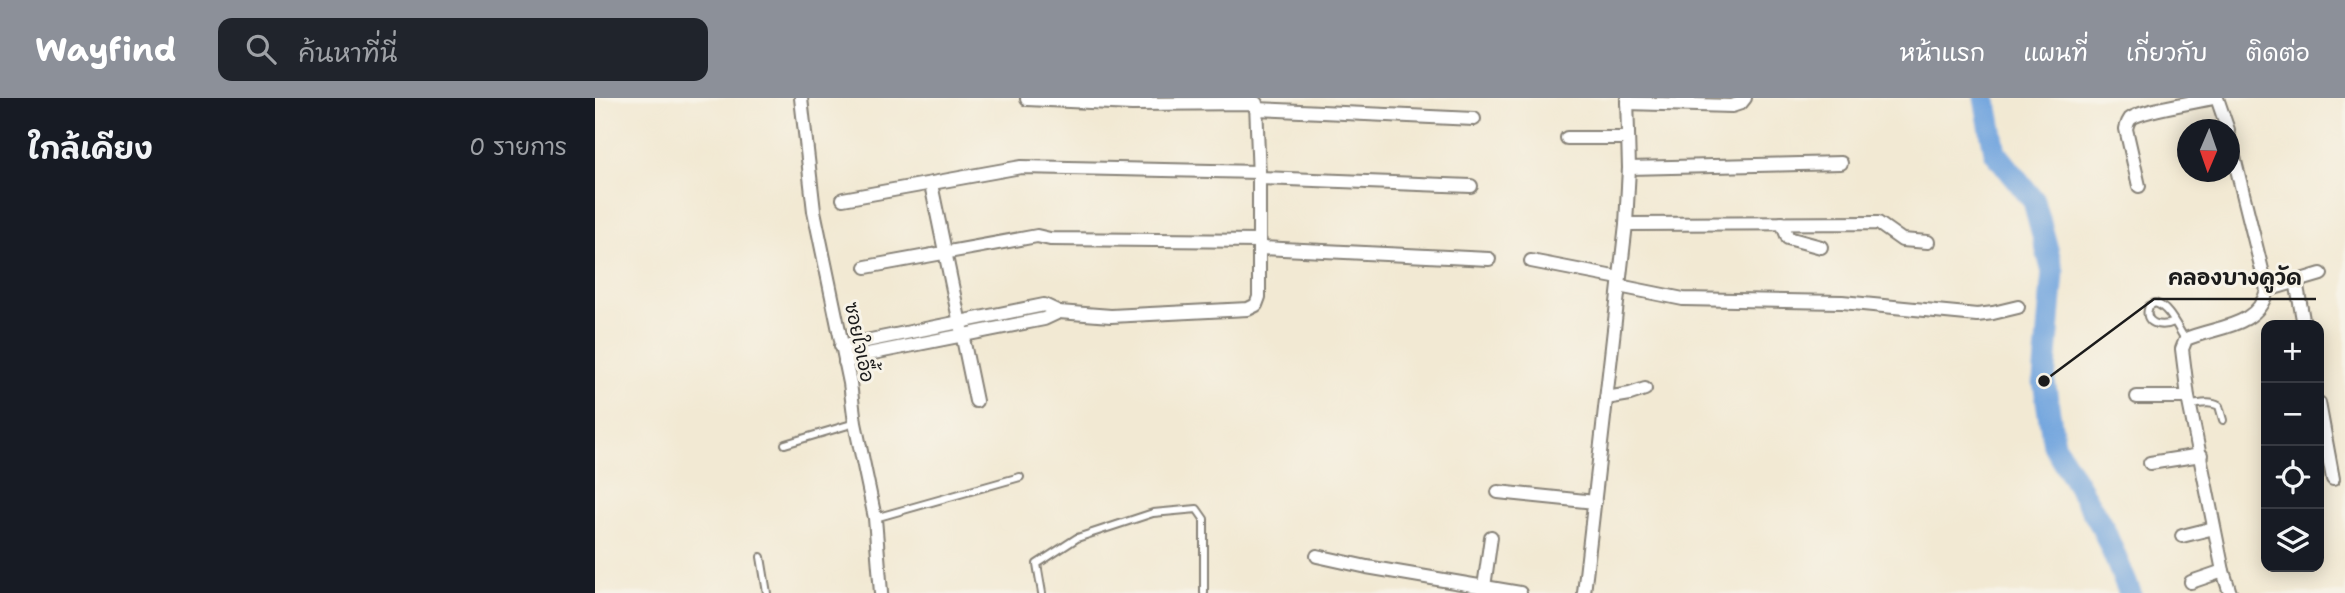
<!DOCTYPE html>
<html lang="th">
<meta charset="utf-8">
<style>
body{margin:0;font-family:"Shantell Sans","Playpen Sans Thai",sans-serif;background:#20242c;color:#f1f3f6}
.controls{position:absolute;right:21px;bottom:21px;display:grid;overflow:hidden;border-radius:14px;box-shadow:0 4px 18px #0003}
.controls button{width:63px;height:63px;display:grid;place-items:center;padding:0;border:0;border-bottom:2px solid #363941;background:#171b24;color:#f1f3f6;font:35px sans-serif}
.compass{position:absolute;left:1582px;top:21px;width:63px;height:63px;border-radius:50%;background:#171b24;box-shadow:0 4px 18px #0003;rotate:182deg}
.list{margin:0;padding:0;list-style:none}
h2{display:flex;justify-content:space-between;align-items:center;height:91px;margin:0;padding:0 28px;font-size:30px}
h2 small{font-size:23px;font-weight:400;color:#9ea1a6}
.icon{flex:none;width:38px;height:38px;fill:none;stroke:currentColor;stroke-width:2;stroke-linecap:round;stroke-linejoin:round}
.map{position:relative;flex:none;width:1750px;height:495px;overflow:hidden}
header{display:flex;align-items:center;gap:42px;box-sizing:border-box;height:98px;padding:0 35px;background:#8c9099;color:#fff}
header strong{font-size:33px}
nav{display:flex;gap:38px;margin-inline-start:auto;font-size:24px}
.search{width:490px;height:63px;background:#20242c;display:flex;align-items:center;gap:18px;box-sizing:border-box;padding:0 24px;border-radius:14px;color:#9ea1a6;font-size:26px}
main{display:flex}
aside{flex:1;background:#171b24}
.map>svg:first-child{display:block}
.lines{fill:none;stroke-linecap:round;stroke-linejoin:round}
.river{stroke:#72a5de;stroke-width:23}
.service-casing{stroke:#878278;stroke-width:10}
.minor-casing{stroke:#878278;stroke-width:16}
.service{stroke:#fff;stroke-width:6}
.minor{stroke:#fff;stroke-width:12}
.labels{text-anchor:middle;stroke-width:6;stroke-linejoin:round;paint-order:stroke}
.street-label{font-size:19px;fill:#1c1c1c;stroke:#f7f3e8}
.leader{fill:none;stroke:#1c1c1c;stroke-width:2.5}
.callout-dot{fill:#1c1c1c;stroke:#f7f3e8;stroke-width:2.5}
.callout-label{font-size:21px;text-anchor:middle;font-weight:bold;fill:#1c1c1c;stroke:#f7f3e8;stroke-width:6;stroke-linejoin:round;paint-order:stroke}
</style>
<header>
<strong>Wayfind</strong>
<div class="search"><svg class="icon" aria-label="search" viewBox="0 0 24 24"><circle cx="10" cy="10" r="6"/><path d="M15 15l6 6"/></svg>ค้นหาที่นี่</div>
<nav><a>หน้าแรก</a><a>แผนที่</a><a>เกี่ยวกับ</a><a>ติดต่อ</a></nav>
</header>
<main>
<aside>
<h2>ใกล้เคียง<small>0 รายการ</small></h2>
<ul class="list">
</ul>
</aside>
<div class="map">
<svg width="1750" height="495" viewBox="0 0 1750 495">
<rect width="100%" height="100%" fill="#f7f3e8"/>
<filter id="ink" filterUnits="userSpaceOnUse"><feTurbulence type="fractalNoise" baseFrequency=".0143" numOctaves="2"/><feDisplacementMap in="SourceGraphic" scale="14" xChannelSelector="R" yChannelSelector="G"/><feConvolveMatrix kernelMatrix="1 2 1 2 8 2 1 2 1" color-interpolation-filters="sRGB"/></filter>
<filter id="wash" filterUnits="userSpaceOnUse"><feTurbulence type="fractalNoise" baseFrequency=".00686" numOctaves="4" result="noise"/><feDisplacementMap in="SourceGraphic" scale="28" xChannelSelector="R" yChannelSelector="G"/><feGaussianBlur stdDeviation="1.57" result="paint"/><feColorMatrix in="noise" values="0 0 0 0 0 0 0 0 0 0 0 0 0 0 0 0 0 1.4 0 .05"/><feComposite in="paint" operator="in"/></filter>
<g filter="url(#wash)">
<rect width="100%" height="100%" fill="#f2e9d3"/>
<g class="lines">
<!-- river -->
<polyline class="river" points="1390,0 1400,54 1439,103 1458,174 1449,283 1459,347 1508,430 1535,495"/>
</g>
</g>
<g filter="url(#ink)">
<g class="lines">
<defs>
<g id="service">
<path d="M1579 224C1566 230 1547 226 1554 208L1560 205C1574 209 1582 229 1590 241"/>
<path d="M1596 307C1605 306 1615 303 1624 308L1628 322"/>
<polyline points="190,346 260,325"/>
<polyline points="280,420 425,379"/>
<polyline points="166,459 172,495"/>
<polyline points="447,495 442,466 482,440 558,415 602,411 609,421 609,495"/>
</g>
<g id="minor">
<polyline points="206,0 219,113 255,285 260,325 280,420 286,495"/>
<polyline points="1622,0 1633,32"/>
<polyline points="1032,5 1137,8 1146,5 1150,0"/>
<polyline points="661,11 879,21"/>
<path d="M1634 39 1672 192C1663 230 1622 228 1591 241L1587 251 1593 299 1628 473 1635 495"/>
<polyline points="972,40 1033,40"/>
<polyline points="1034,70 1246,65"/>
<polyline points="664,80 876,88"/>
<polyline points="336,86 381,303"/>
<path d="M1544 88 1531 31C1532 27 1532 25 1535 21 1545 12 1602 4 1618 0"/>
<polyline points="248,101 426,69 664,74"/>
<polyline points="1187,125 1193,140 1226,149"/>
<polyline points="1031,126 1283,125 1307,142 1333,144"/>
<polyline points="665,150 894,161"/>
<polyline points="936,163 1024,180"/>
<polyline points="271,169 442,138 455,141 665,143"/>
<polyline points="1701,183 1709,227"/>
<polyline points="1024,188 1088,201 1247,204 1382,217 1398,215 1423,209"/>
<polyline points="1672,192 1726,176"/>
<polyline points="246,248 449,207 464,214 516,218 653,211 661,207 664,199 664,80 661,5 537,6 432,1"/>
<polyline points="250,264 273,256 449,221 464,214"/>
<polyline points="1542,299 1593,299"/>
<polyline points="1011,300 1035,296 1050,291"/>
<polyline points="1724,305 1738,381"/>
<polyline points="1555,365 1606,357"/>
<polyline points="903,394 1000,404"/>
<polyline points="1587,438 1619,430"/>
<polyline points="722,458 772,469 925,495"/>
<polyline points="1596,484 1628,473"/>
<polyline points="889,489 896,439"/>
<polyline points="989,495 1031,126 1034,70 1032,0"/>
</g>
</defs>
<!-- service casing -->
<use href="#service" class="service-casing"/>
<!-- minor casing -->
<use href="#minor" class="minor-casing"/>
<!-- service -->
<use href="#service" class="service"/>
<!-- minor -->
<use href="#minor" class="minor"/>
</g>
</g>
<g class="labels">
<!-- street labels -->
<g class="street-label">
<text transform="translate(265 244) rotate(78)" y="7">ซอยใจเอื้อ</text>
</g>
</g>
<!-- callouts -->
<path class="leader" d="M1449 283L1559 201H1721"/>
<circle class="callout-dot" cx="1449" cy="283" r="7"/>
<g class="callout-label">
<text x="1640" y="187">คลองบางคูวัด</text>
</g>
</svg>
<div class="controls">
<button>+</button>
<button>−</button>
<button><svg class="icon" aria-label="locate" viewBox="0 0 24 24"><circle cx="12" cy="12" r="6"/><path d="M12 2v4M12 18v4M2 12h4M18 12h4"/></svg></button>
<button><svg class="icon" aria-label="layers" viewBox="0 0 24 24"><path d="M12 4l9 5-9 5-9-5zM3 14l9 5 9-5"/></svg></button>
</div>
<svg class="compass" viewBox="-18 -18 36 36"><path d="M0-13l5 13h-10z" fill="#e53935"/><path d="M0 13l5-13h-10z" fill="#9ea1a6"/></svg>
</div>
</main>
